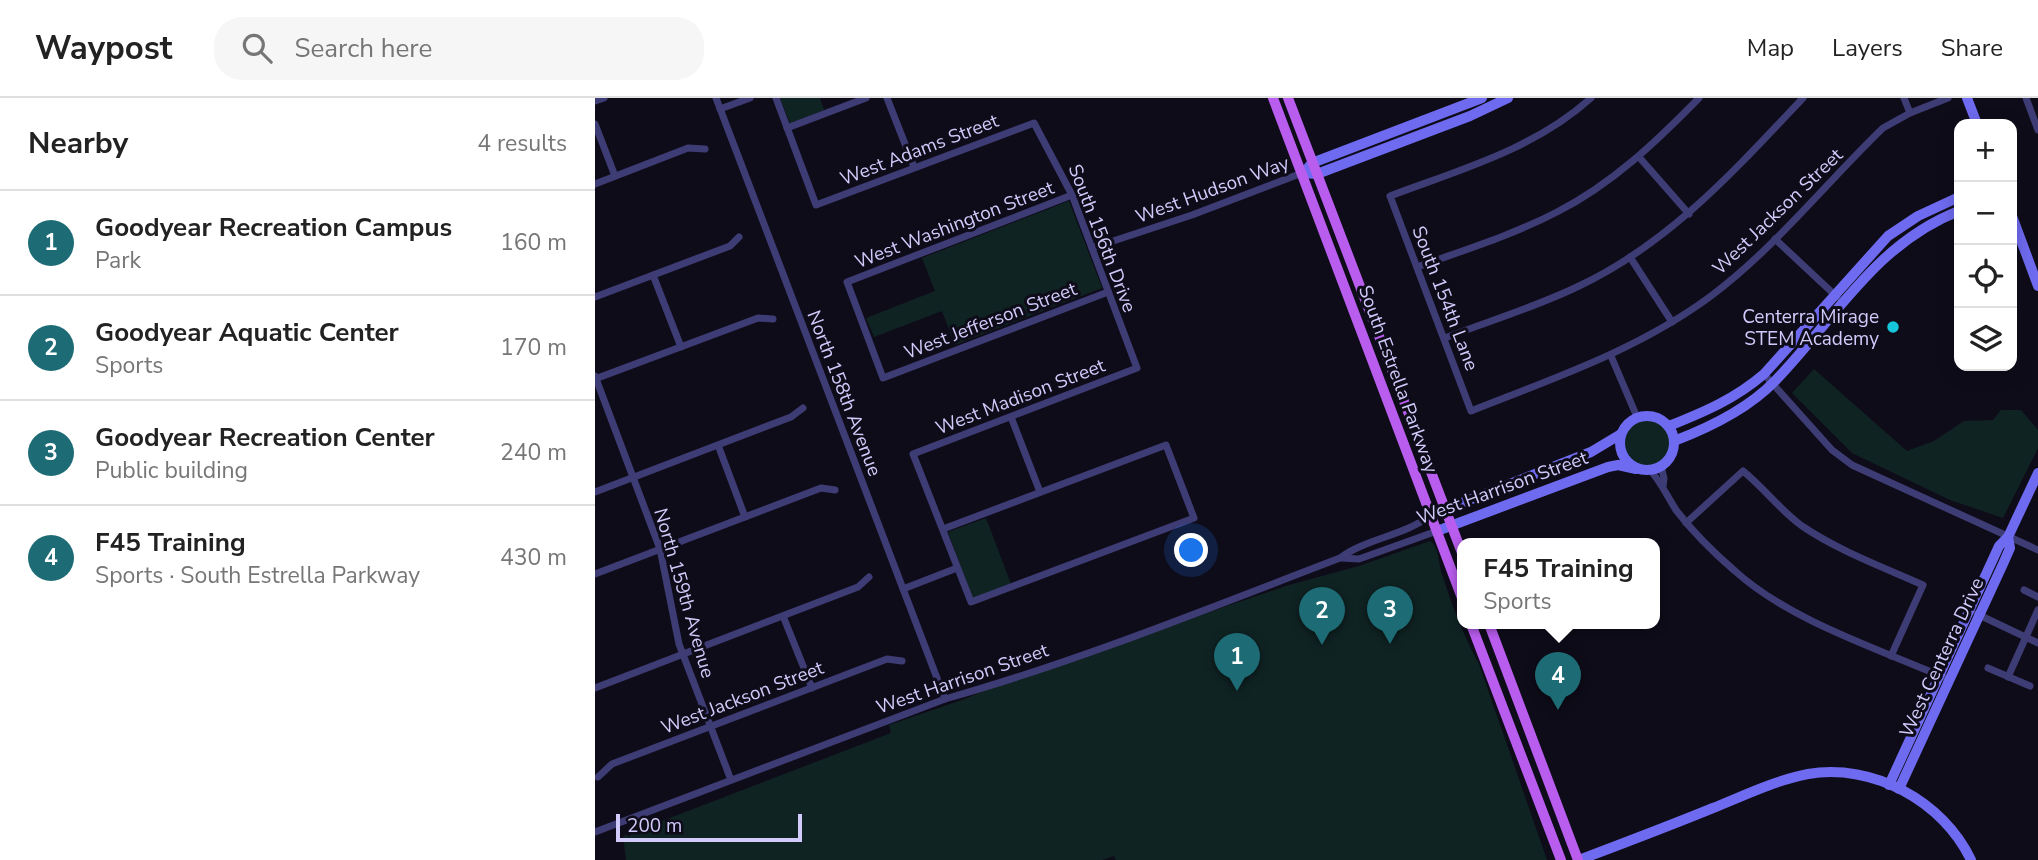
<!DOCTYPE html>
<meta charset="utf-8">
<style>
body{margin:0;font-family:"Nunito Sans",sans-serif;background:#f6f6f6;color:#222}
.controls{position:absolute;right:21px;top:21px;display:grid;overflow:hidden;border-radius:14px;box-shadow:0 4px 18px #0003}
.controls button{width:63px;height:63px;display:grid;place-items:center;padding:0;border:0;border-bottom:2px solid #e0e0e0;background:#fff;color:#222;font:35px sans-serif}
.scale{position:absolute;left:21px;bottom:18px;width:186px;box-sizing:border-box;padding-left:7px;border:4px solid #d0cbfa;border-top:0;font-size:19px;line-height:24px;white-space:nowrap;color:#d0cbfa;-webkit-text-stroke:5px #0f0c1a;paint-order:stroke}
.you{position:absolute;left:597px;top:453px;width:24px;height:24px;margin:-18px;border:5px solid #fff;border-radius:50%;background:#1a73e8;box-shadow:0 0 0 10px #1a73e833}
.badge{display:grid;place-items:center;width:46px;height:46px;border-radius:50%;background:#1d6c75;color:#fff;font-size:23px;font-weight:700}
.pin{position:absolute;translate:-50% -58px;filter:drop-shadow(0 2px 4px #0008)}
.pin::after{content:'';position:absolute;top:37px;width:24px;height:21px;background:inherit;clip-path:polygon(0 0,100% 0,50% 100%)}
.popup{position:absolute;left:862px;top:440px;width:203px;height:91px;box-sizing:border-box;display:grid;place-content:center;border-radius:14px;background:#fff;filter:drop-shadow(0 2px 5px #0005);font-size:23px;white-space:nowrap;color:#767676}
.popup b{font-size:26px;color:#222}
.popup::after{content:'';position:absolute;left:50%;top:100%;margin-left:-14px;border:14px solid transparent;border-top-color:#fff}
.list{margin:0;padding:0;list-style:none}
h2{display:flex;justify-content:space-between;align-items:center;height:91px;margin:0;padding:0 28px;font-size:30px}
h2 small{font-size:23px;font-weight:400;color:#767676}
.list li{display:grid;grid-template-columns:46px 1fr auto;gap:21px;align-items:center;box-sizing:border-box;height:105px;padding:0 28px;border-top:2px solid #e0e0e0}
.list b{display:block;font-size:26px;white-space:nowrap}
.list p{margin:0;font-size:23px;white-space:nowrap;color:#767676}
.list em{font-size:23px;font-style:normal;color:#767676}
.icon{flex:none;width:38px;height:38px;fill:none;stroke:currentColor;stroke-width:2;stroke-linecap:round;stroke-linejoin:round}
.map{position:relative;flex:none;width:1443px;height:762px;overflow:hidden}
header{display:flex;align-items:center;gap:42px;box-sizing:border-box;height:98px;padding:0 35px;background:#fff;border-bottom:2px solid #e0e0e0}
header strong{font-size:33px}
nav{display:flex;gap:38px;margin-inline-start:auto;font-size:24px}
.search{width:490px;height:63px;background:#f6f6f6;display:flex;align-items:center;gap:18px;box-sizing:border-box;padding:0 24px;border-radius:28px;color:#767676;font-size:26px}
main{display:flex}
aside{flex:1;background:#fff}
.map>svg:first-child{display:block}
.green{fill:#102323}
.lines{fill:none;stroke-linecap:round;stroke-linejoin:round}
.street{stroke:#3e3c74;stroke-width:7}
.secondary{stroke:#6f6bf0;stroke-width:10}
.primary{stroke:#b95def;stroke-width:10}
.poi-dot{fill:#16c6da;stroke:#0f0c1a;stroke-width:2.5}
.labels{text-anchor:middle;stroke-width:6;stroke-linejoin:round;paint-order:stroke}
.street-label{font-size:19px;fill:#d0cbfa;stroke:#0f0c1a}
.poi-label{font-size:19px;fill:#d0cbfa;stroke:#0f0c1a;text-anchor:end}
</style>
<header>
<strong>Waypost</strong>
<div class="search"><svg class="icon" aria-label="search" viewBox="0 0 24 24"><circle cx="10" cy="10" r="6"/><path d="M15 15l6 6"/></svg>Search here</div>
<nav><a>Map</a><a>Layers</a><a>Share</a></nav>
</header>
<main>
<aside>
<h2>Nearby<small>4 results</small></h2>
<ul class="list">
<li><span class="badge">1</span><div><b>Goodyear Recreation Campus</b><p>Park</p></div><em>160 m</em></li>
<li><span class="badge">2</span><div><b>Goodyear Aquatic Center</b><p>Sports</p></div><em>170 m</em></li>
<li><span class="badge">3</span><div><b>Goodyear Recreation Center</b><p>Public building</p></div><em>240 m</em></li>
<li><span class="badge">4</span><div><b>F45 Training</b><p>Sports · South Estrella Parkway</p></div><em>430 m</em></li>
</ul>
</aside>
<div class="map">
<svg width="1443" height="762" viewBox="0 0 1443 762">
<rect width="100%" height="100%" fill="#0f0c1a"/>
<!-- green -->
<g class="green">
<polygon points="185,0 225,0 229,12 195,26"/>
<polygon points="474,103 507,190 360,247 347,213 279,239 271,220 340,193 327,160"/>
<polygon points="1219,271 1312,353 1339,343 1369,323 1398,322 1406,312 1426,312 1443,332 1443,350 1408,420 1355,402 1257,355 1197,295"/>
<circle cx="1051" cy="344" r="24"/>
<polygon points="391,420 416,486 378,501 353,434"/>
<path d="M835 443C844 449 843 462 846 473 856 504 868 537 884 566L952 762H521L519 758 507 762H31L28 738 296 635 294 627 367 602 413 583 508 550 694 487 764 468Z"/>
</g>
<g class="lines">
<!-- street -->
<g class="street">
<polyline points="121,0 350,601"/>
<polyline points="181,0 221,107 439,25 477,97 542,270 318,356 376,504 599,420 571,347 348,431"/>
<polyline points="292,0 319,69"/>
<path d="M996 0C940 51 864 72 795 98L876 313C959 280 1043 252 1116 198 1180 150 1230 86 1288 30L1315 15 1353 0"/>
<polyline points="1309,0 1315,15"/>
<polyline points="1431,0 1443,32"/>
<polyline points="0,3 9,0"/>
<polyline points="125,11 155,0"/>
<polyline points="0,26 20,78"/>
<polyline points="192,30 271,0"/>
<polyline points="1044,59 1094,116"/>
<polyline points="0,86 93,50 110,51"/>
<polyline points="477,97 252,184 288,280 513,194"/>
<polyline points="1180,141 1242,199"/>
<polyline points="497,150 597,117 707,75"/>
<polyline points="1035,159 1077,224"/>
<path d="M822 169C869 152 918 137 962 114 1017 86 1061 44 1104 0"/>
<polyline points="58,177 86,249"/>
<polyline points="0,199 135,148 144,139"/>
<path d="M850 240C894 223 941 209 984 188 1075 145 1140 72 1208 0"/>
<polyline points="1016,258 1042,319"/>
<polyline points="1169,276 1237,352 1257,367 1443,452"/>
<polyline points="0,278 65,451 84,546 136,682"/>
<polyline points="0,281 163,220 178,221"/>
<polyline points="416,319 445,394"/>
<polyline points="123,347 150,419"/>
<polyline points="1066,368 1069,380 1068,388"/>
<path d="M1055 372C1066 384 1072 398 1081 412 1098 434 1119 455 1140 473 1194 522 1281 550 1348 579"/>
<polyline points="0,394 196,319 208,310"/>
<path d="M1091 425 1148 373C1169 390 1185 412 1207 428 1244 453 1288 469 1328 487L1296 558"/>
<polyline points="746,460 764,461 842,433"/>
<polyline points="0,476 226,390 240,392"/>
<polyline points="308,491 362,470"/>
<polyline points="1429,492 1443,499"/>
<polyline points="1382,516 1443,545"/>
<polyline points="188,518 217,590"/>
<polyline points="1393,570 1435,588"/>
<polyline points="1413,579 1443,512"/>
<polyline points="0,590 263,489 274,479"/>
<polyline points="3,679 17,666 292,561 307,563"/>
<path d="M0 734 350 601C484 563 614 510 745 460 772 440 809 438 836 417"/>
</g>
<!-- secondary -->
<g class="secondary">
<polyline points="1372,0 1382,26"/>
<polyline points="712,71 717,65 887,0"/>
<polyline points="707,75 722,76 875,18 913,0"/>
<polyline points="1417,118 1443,188"/>
<circle cx="1052" cy="345" r="27"/>
<path d="M1074 328C1109 314 1140 301 1169 276L1293 138 1323 118 1364 99"/>
<path d="M1079 343C1116 329 1153 311 1180 283 1240 221 1281 145 1364 113"/>
<polyline points="836,417 996,354 1026,336"/>
<polyline points="842,433 1013,369 1023,367 1041,371"/>
<polyline points="1294,687 1404,448 1413,439 1443,375"/>
<polyline points="1304,691 1408,466 1415,450 1413,439"/>
<path d="M984 762C1029 745 1074 728 1118 710 1148 698 1181 682 1213 676 1278 665 1348 703 1376 762"/>
</g>
<!-- primary -->
<g class="primary">
<polyline points="678,0 867,500"/>
<polyline points="693,0 867,455"/>
<polyline points="876,526 966,762"/>
<polyline points="894,526 983,762"/>
</g>
</g>
<!-- markers -->
<circle class="poi-dot" cx="1298" cy="229" r="7"/>
<g class="labels">
<!-- street labels -->
<g class="street-label">
<text transform="translate(324 51) rotate(-21)" y="7">West Adams Street</text>
<text transform="translate(617 91) rotate(-20)" y="7">West Hudson Way</text>
<text transform="translate(1182 113) rotate(-44)" y="7">West Jackson Street</text>
<text transform="translate(359 126) rotate(-21)" y="7">West Washington Street</text>
<text transform="translate(508 140) rotate(69)" y="7">South 156th Drive</text>
<text transform="translate(851 200) rotate(69)" y="7">South 154th Lane</text>
<text transform="translate(395 222) rotate(-21)" y="7">West Jefferson Street</text>
<text transform="translate(804 281) rotate(70)" y="7">South Estrella Parkway</text>
<text transform="translate(250 295) rotate(69)" y="7">North 158th Avenue</text>
<text transform="translate(425 298) rotate(-21)" y="7">West Madison Street</text>
<text transform="translate(907 389) rotate(-20)" y="7">West Harrison Street</text>
<text transform="translate(90 495) rotate(74)" y="7">North 159th Avenue</text>
<text transform="translate(1346 559) rotate(-65)" y="7">West Centerra Drive</text>
<text transform="translate(367 580) rotate(-19)" y="7">West Harrison Street</text>
<text transform="translate(147 599) rotate(-21)" y="7">West Jackson Street</text>
</g>
<!-- poi labels -->
<g class="poi-label">
<text x="1284" y="225">Centerra Mirage<tspan x="1284" dy="22">STEM Academy</tspan></text>
</g>
</g>
</svg>
<div class="controls">
<button>+</button>
<button>−</button>
<button><svg class="icon" aria-label="locate" viewBox="0 0 24 24"><circle cx="12" cy="12" r="6"/><path d="M12 2v4M12 18v4M2 12h4M18 12h4"/></svg></button>
<button><svg class="icon" aria-label="layers" viewBox="0 0 24 24"><path d="M12 4l9 5-9 5-9-5zM3 14l9 5 9-5"/></svg></button>
</div>
<div class="scale">200 m</div>
<div class="you"></div>
<div class="pin badge" style="left:642px;top:593px">1</div>
<div class="pin badge" style="left:727px;top:547px">2</div>
<div class="pin badge" style="left:795px;top:546px">3</div>
<div class="pin badge" style="left:963px;top:612px">4</div>
<div class="popup"><b>F45 Training</b>Sports</div>
</div>
</main>
